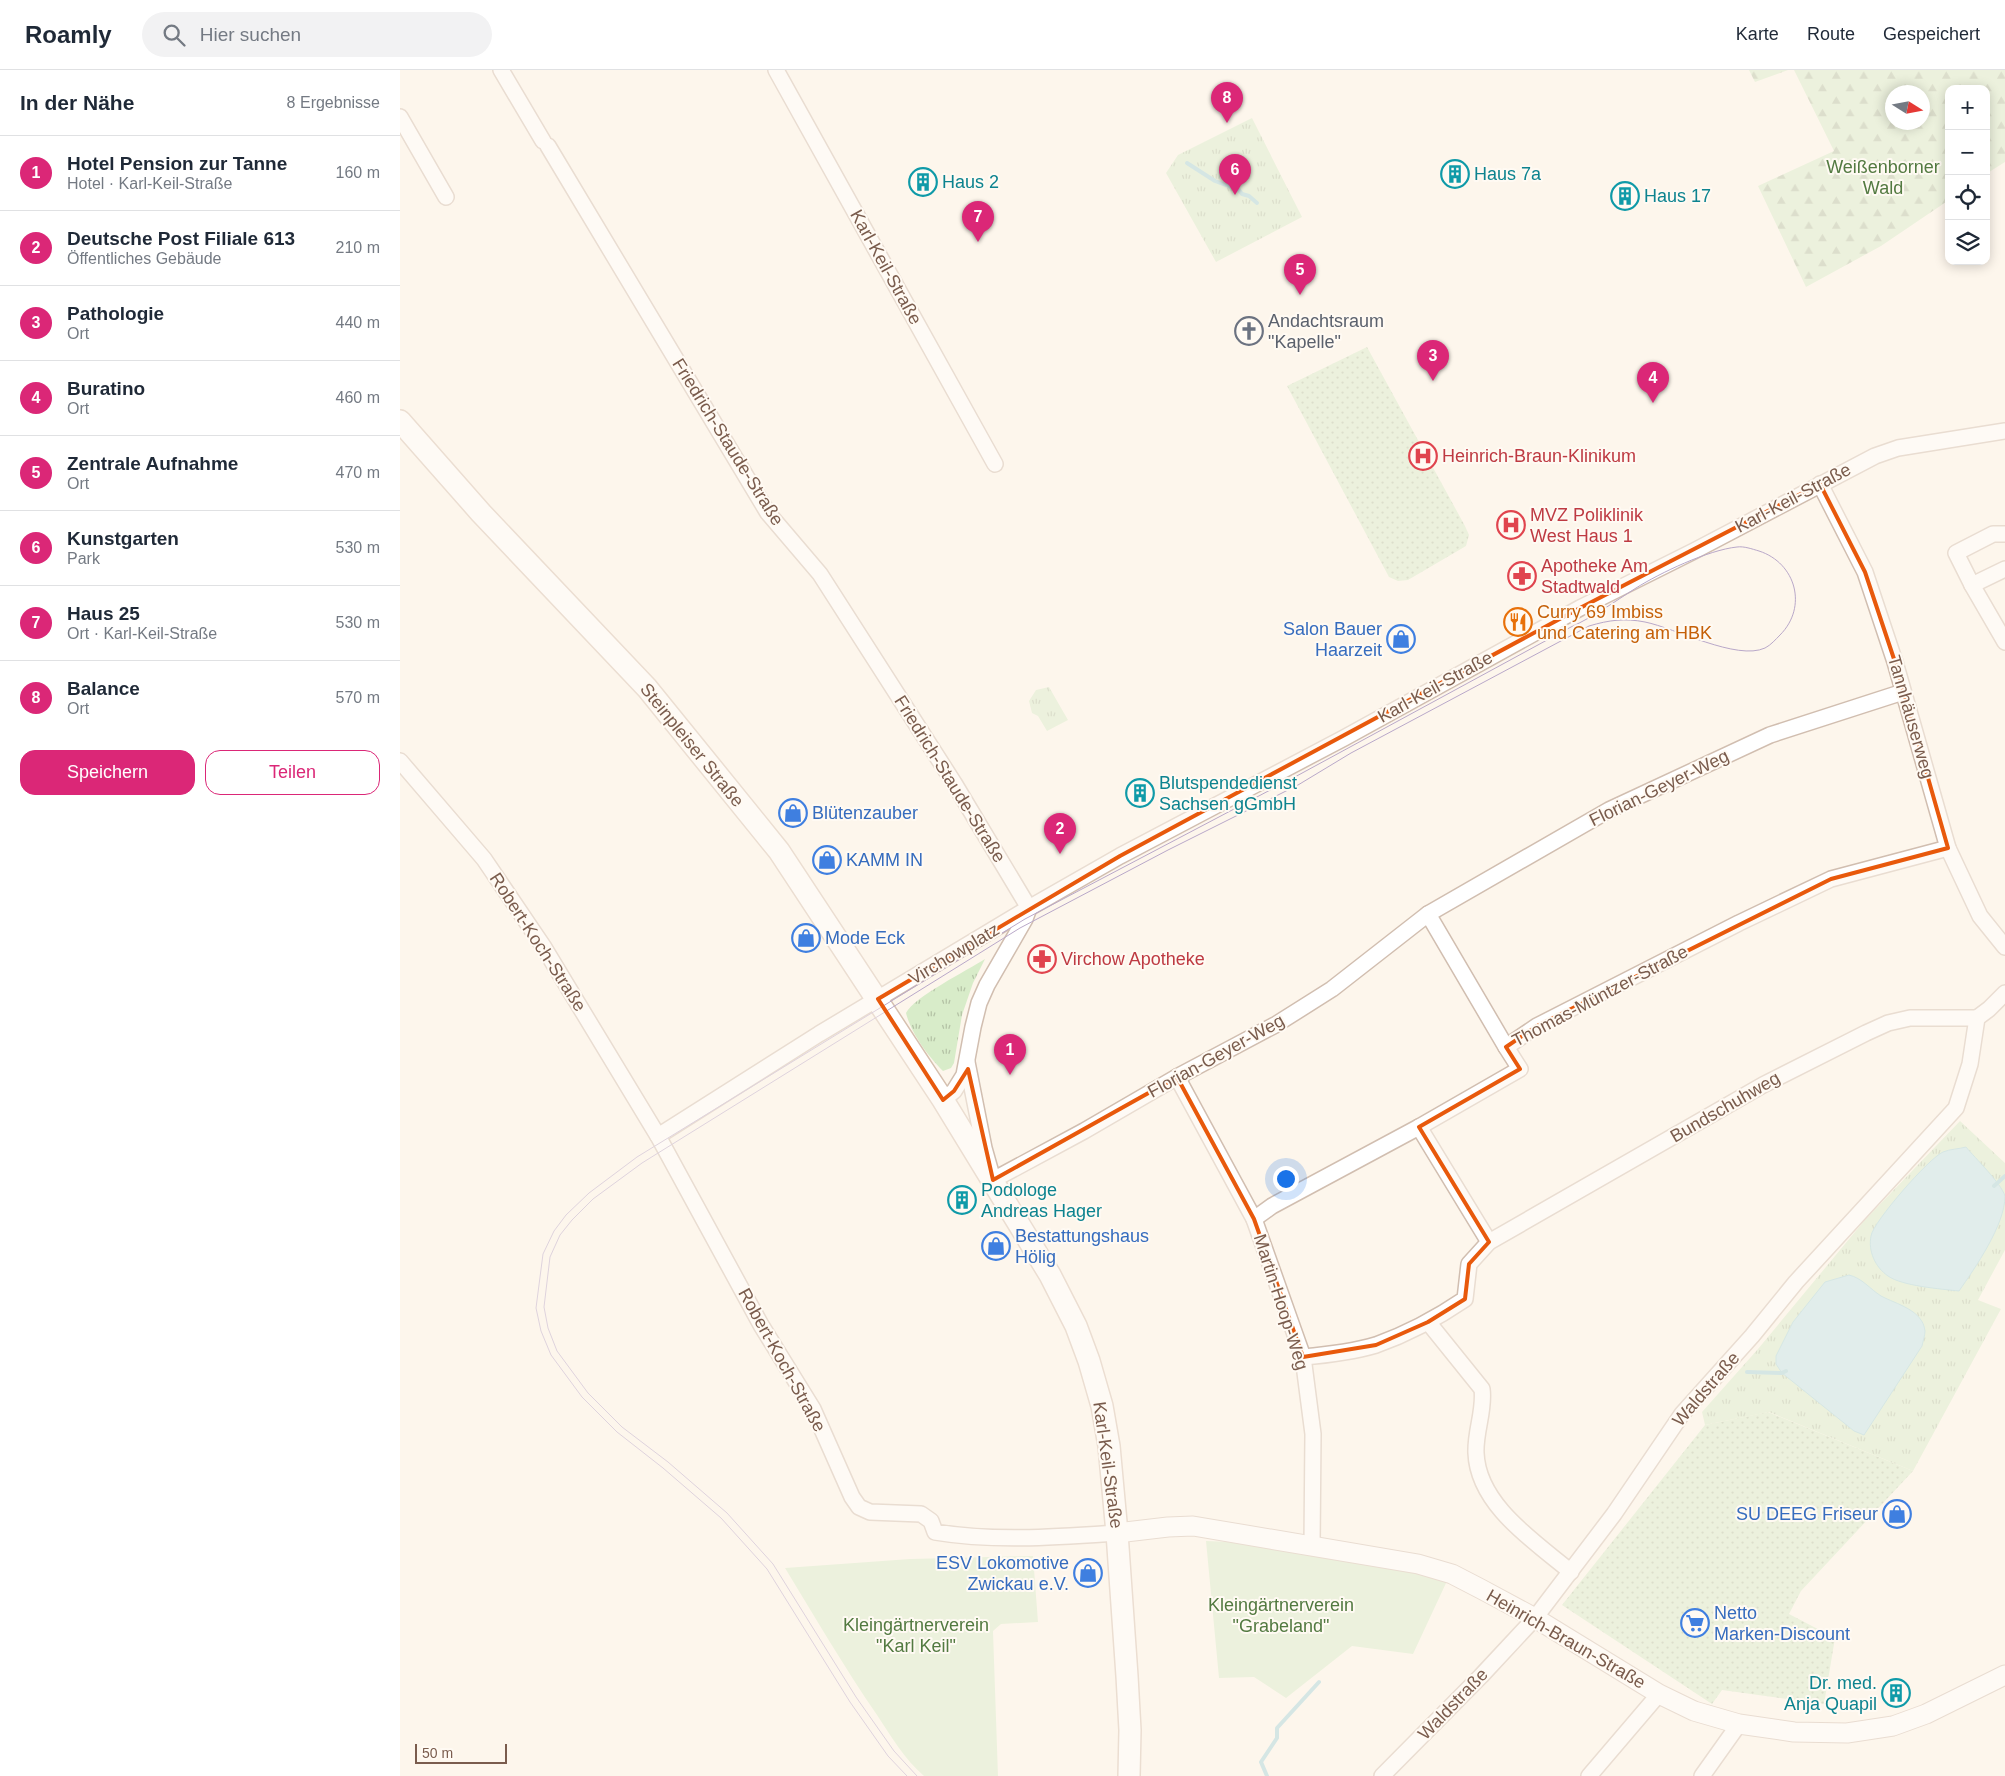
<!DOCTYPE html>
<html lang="de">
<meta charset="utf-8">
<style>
body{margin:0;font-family:Helvetica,sans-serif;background:#f2f2f3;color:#1f2937}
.controls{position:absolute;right:15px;top:15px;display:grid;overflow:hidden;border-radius:10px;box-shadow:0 2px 12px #0003}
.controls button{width:45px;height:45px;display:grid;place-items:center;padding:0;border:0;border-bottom:1px solid #e0e1e3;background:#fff;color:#1f2937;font:25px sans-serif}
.compass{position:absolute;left:1485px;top:15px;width:45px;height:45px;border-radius:50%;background:#fff;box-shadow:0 2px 12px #0003;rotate:101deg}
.scale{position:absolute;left:15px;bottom:12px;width:92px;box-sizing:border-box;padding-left:5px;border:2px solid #7a5c4d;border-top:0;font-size:14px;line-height:18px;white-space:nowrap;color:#7a5c4d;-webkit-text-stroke:4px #fffaf3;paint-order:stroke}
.you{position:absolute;left:885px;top:1108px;width:18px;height:18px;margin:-12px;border:4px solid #fff;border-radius:50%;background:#1a73e8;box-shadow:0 0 0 8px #1a73e833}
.badge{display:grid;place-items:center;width:32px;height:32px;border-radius:50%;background:#db2777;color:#fff;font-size:16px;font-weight:700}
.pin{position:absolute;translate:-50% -41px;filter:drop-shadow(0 1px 2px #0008)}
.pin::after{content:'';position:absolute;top:26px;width:18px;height:15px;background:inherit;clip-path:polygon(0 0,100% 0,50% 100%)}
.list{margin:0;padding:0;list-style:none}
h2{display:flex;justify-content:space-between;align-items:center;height:65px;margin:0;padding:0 20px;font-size:21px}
h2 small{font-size:16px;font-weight:400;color:#747a83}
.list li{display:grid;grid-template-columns:32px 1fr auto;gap:15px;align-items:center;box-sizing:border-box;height:75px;padding:0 20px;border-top:1px solid #e0e1e3}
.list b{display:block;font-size:19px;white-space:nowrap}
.list p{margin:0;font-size:16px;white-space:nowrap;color:#747a83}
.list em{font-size:16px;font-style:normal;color:#747a83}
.actions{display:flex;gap:10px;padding:15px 20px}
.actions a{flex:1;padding:11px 0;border:1px solid #db2777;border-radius:15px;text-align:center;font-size:18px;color:#db2777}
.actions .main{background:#db2777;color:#fff}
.icon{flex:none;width:28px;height:28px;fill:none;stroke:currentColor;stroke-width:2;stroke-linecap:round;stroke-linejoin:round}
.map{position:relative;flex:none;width:1605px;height:1706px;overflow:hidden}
header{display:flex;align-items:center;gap:30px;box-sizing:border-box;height:70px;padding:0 25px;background:#fff;border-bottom:1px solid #e0e1e3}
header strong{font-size:24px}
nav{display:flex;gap:28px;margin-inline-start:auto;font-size:18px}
.search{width:350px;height:45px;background:#f2f2f3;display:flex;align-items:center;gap:12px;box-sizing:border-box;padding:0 18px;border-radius:28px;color:#747a83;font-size:19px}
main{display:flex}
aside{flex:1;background:#fff}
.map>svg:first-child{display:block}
.grass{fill:url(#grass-dots)}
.forest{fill:url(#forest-firs);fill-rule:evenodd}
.park{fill:url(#park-tufts)}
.garden{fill:#d8ecc9}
.water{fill:#bfe3e8;stroke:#a5d3da}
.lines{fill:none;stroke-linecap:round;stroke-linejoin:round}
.stream{stroke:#a5d3da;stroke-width:4}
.minor-casing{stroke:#d1beb0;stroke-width:18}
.tertiary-casing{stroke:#d1beb0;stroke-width:21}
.secondary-casing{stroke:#d6c0b0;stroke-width:24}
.minor{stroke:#fff;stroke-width:15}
.tertiary{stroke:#fff;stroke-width:19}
.secondary{stroke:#fff;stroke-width:21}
.tram{stroke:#b9a8c9;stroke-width:1}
.marked{fill:none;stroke:#e8590c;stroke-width:4;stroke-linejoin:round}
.labels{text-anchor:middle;stroke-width:4;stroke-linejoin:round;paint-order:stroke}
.park-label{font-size:18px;fill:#537a41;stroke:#fffaf3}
.culture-label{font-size:18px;fill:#0d838f;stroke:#fffaf3;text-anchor:start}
.street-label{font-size:18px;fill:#7a5c4d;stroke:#fffaf3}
.worship-label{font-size:18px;fill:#5b616d;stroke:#fffaf3;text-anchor:start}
.health-label{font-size:18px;fill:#be3a42;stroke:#fffaf3;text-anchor:start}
.food-label{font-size:18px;fill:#c56008;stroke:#fffaf3;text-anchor:start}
.shop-label{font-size:18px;fill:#366cbe;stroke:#fffaf3;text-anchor:start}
</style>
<header>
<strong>Roamly</strong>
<div class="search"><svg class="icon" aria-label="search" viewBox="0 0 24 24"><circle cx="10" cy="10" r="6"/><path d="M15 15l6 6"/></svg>Hier suchen</div>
<nav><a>Karte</a><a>Route</a><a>Gespeichert</a></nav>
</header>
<main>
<aside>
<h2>In der Nähe<small>8 Ergebnisse</small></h2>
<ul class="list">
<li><span class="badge">1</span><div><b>Hotel Pension zur Tanne</b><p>Hotel · Karl-Keil-Straße</p></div><em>160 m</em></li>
<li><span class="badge">2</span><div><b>Deutsche Post Filiale 613</b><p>Öffentliches Gebäude</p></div><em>210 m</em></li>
<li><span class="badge">3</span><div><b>Pathologie</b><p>Ort</p></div><em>440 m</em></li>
<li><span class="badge">4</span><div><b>Buratino</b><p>Ort</p></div><em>460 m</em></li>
<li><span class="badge">5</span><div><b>Zentrale Aufnahme</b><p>Ort</p></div><em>470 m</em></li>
<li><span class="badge">6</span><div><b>Kunstgarten</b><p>Park</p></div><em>530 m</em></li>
<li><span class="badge">7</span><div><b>Haus 25</b><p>Ort · Karl-Keil-Straße</p></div><em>530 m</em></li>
<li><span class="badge">8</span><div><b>Balance</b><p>Ort</p></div><em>570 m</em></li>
</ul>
<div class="actions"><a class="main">Speichern</a><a>Teilen</a></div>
</aside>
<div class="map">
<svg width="1605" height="1706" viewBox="0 0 1605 1706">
<defs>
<pattern id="grass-dots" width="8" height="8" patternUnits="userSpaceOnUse" patternTransform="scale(1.25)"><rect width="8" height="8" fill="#d8ecc9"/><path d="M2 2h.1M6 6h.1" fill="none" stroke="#b4c2a5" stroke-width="1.8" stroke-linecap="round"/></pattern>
<pattern id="forest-firs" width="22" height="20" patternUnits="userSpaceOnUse" patternTransform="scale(1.25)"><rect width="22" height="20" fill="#d8ecc9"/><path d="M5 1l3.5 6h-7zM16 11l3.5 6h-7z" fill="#b4c2a5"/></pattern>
<pattern id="park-tufts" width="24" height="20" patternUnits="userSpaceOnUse" patternTransform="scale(1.25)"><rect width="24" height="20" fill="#d8ecc9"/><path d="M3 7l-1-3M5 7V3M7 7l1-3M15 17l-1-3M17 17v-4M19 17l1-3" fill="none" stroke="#b4c2a5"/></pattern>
</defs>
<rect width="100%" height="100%" fill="#fdf6ec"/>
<!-- grass -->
<g class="grass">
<polygon points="967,277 1065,456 1069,465 1066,476 1008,510 998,511 989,507 887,316"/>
<polygon points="1368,1342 1513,1401 1401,1521 1389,1544 1435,1568 1424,1634 1322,1620 1312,1634 1162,1535 1305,1355"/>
</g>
<!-- forest -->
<g class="forest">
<polygon points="1349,0 1388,0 1355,12"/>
<path d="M1394 0H1605V92L1586 104V19H1549V130L1481 176 1406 217 1358 116 1434 81ZM1492 22H1522V52H1492Z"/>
</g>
<!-- park -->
<g class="park">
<polygon points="852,48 902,147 816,192 766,103 778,85"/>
<polygon points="649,617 668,650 647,661 638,646 632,643 629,631 636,620"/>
<path d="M585 889 573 913 562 945 554 993 551 998 543 1001C528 986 511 963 506 943 514 927 568 900 585 889Z"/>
<polygon points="1560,1051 1605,1093 1605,1180 1578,1230 1601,1239 1513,1401 1369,1342 1305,1355 1302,1342 1358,1279 1464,1151"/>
</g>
<!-- garden -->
<g class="garden">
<polygon points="806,1471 860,1473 1018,1503 1047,1511 1013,1584 952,1576 886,1628 854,1607 819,1608"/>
<path d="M633 1486 638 1552 601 1554 593 1561 598 1706H524C504 1689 491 1666 477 1645 444 1597 415 1547 385 1498L510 1489Z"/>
</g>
<!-- water -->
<g class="water">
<path d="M1566 1077C1575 1088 1601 1113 1605 1126 1605 1155 1575 1198 1559 1221 1541 1219 1502 1216 1488 1206 1475 1197 1468 1181 1471 1166 1473 1152 1529 1088 1543 1082 1550 1079 1559 1079 1566 1077Z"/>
<path d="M1449 1205C1462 1208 1470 1219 1481 1226 1496 1234 1523 1240 1525 1261 1525 1265 1523 1271 1522 1276L1464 1365 1454 1361 1382 1303 1376 1294V1286L1393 1252 1425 1212Z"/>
</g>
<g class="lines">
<!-- stream -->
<g class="stream">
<polyline points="787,93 815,111 839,120 842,124 849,126 857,133"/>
<polyline points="1594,1116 1605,1106"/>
<polyline points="1347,1302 1382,1303 1386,1301"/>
<polyline points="867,1706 861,1692 877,1668 877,1658 919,1612"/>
</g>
<defs>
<g id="minor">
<polyline points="101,0 143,71"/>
<polyline points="376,0 595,394"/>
<polyline points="0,47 46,127"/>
<polyline points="148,76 368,443 420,504 554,713 629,838"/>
<polyline points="1420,414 1465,502 1495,592 1548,778 1580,846 1605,877"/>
<polyline points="1605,464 1593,464 1556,483 1572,515 1605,572"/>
<polyline points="1572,515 1605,499"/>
<path d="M0 691 84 789 143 876 258 1066 361 1255 413 1339 452 1427 459 1437 470 1442 521 1444 531 1451 535 1462C594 1472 658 1467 717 1463"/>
<polyline points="1028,844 1106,977"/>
<polyline points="567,992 584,1078 593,1110 684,1061 777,1007 875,955 932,919 1028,844 1209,740 1370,665 1503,622"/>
<polyline points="777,1007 854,1149 903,1287 913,1364 912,1475"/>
<polyline points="543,1030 554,1021 564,1005 573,957 579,933 587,915 625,849 629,838"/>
<polyline points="1019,1057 1089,1172"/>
<polyline points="258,1066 419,964 629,838 720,786 944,668 1180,538 1294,481 1475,386 1498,378 1605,361"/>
<polyline points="854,1149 872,1136 1019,1057 1120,999 1106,977 1137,956 1339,853 1431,809 1548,778"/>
<path d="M1028 1252 1082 1319C1085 1340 1075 1361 1076 1383 1078 1435 1134 1471 1171 1502"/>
<path d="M903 1287C927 1285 952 1282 976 1275 1007 1264 1037 1248 1065 1229L1069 1194 1089 1172 1363 1015 1466 963 1488 953 1510 948H1577"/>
<polyline points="982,1706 1081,1606 1135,1548 1214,1444 1282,1344 1352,1266 1396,1212 1556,1038 1570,994 1577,948 1589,939 1605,923"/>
<polyline points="1189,1706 1259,1624"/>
<polyline points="1302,1706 1339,1654"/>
</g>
<polyline id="tertiary" points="717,1463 768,1457 793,1456 1018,1494 1052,1504 1081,1519 1135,1548 1259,1624 1294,1641 1339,1654 1394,1662 1447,1663 1493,1656 1526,1644 1605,1605"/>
<polyline id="secondary" points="0,351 81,443 247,618 379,781 543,1030 650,1205 676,1256 689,1291 702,1336 709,1376 717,1463 727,1606 730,1660 729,1706"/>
</defs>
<!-- minor casing -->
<use href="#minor" class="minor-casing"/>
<!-- tertiary casing -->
<use href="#tertiary" class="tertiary-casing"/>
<!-- secondary casing -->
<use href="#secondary" class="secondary-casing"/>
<!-- minor -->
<use href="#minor" class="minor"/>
<!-- tertiary -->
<use href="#tertiary" class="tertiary"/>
<!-- secondary -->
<use href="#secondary" class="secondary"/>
<!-- tram -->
<path class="tram" d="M507 1706 488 1686 450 1632 367 1499 321 1448 263 1398 217 1362 182 1327 151 1285 141 1261 136 1238 143 1184 154 1161 166 1145 189 1123 237 1087 625 849 893 708 1171 557C1195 546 1214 532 1236 518 1260 503 1308 480 1337 477 1344 476 1352 479 1359 481 1396 493 1408 537 1380 565 1376 569 1371 575 1365 578 1337 591 1275 558 1245 552 1225 548 1209 550 1189 556L951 683 898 715 768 780 620 858 242 1093 193 1129 172 1150 160 1165 150 1187 144 1237 148 1258 157 1281 188 1323 222 1357 268 1392 327 1443 373 1494 456 1627 494 1681 517 1706"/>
</g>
<!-- marked area -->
<path d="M0 0H1605V1706H0ZM1420 414 1465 502 1495 592 1548 778 1431 809 1137 956 1106 977 1120 999 1019 1057 1089 1172 1069 1194 1065 1229 1028 1252 976 1275 903 1287 854 1149 777 1007 593 1110 568 999 554 1021 543 1030 478 929 720 786 1180 538Z" fill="#fdf6ec" fill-opacity=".55" fill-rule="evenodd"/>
<path class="marked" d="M1420 414 1465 502 1495 592 1548 778 1431 809 1137 956 1106 977 1120 999 1019 1057 1089 1172 1069 1194 1065 1229 1028 1252 976 1275 903 1287 854 1149 777 1007 593 1110 568 999 554 1021 543 1030 478 929 720 786 1180 538Z"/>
<!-- icons -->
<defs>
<symbol id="building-ring" viewBox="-11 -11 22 22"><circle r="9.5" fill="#fffaf3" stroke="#0f9aa8" stroke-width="1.5"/><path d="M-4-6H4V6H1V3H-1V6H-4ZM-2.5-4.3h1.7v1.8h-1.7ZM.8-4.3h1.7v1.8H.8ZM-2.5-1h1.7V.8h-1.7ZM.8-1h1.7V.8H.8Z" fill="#0f9aa8"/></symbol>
<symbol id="church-ring" viewBox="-11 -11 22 22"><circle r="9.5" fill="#fffaf3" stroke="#6b7280" stroke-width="1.5"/><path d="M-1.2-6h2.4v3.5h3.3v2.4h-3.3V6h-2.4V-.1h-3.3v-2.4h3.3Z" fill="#6b7280"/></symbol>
<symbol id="hospital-ring" viewBox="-11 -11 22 22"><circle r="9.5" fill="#fffaf3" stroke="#e0444e" stroke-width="1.5"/><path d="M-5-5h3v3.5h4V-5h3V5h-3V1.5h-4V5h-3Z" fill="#e0444e"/></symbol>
<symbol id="pharmacy-ring" viewBox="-11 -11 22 22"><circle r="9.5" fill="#fffaf3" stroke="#e0444e" stroke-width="1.5"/><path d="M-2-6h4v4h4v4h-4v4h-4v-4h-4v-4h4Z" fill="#e0444e"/></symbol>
<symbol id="restaurant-ring" viewBox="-11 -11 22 22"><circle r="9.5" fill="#fffaf3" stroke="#e8710a" stroke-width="1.5"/><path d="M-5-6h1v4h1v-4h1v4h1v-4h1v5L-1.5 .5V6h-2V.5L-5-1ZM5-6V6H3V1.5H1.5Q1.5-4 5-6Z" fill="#e8710a"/></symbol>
<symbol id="shop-ring" viewBox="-11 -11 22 22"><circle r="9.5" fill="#fffaf3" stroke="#3f7fe0" stroke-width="1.5"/><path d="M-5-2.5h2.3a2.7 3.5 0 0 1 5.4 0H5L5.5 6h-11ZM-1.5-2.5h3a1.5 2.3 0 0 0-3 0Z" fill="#3f7fe0"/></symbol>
<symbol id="supermarket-ring" viewBox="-11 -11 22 22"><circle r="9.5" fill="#fffaf3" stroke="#3f7fe0" stroke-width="1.5"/><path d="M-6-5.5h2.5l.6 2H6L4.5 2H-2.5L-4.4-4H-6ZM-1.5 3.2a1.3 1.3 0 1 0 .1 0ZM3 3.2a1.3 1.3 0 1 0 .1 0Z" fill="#3f7fe0"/></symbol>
</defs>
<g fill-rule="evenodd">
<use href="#building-ring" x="1039" y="88" width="32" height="32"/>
<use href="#building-ring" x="507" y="96" width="32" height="32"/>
<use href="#building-ring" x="1209" y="110" width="32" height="32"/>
<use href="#church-ring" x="833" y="245" width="32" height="32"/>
<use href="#hospital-ring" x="1007" y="370" width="32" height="32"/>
<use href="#hospital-ring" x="1095" y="439" width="32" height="32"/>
<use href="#pharmacy-ring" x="1106" y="490" width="32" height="32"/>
<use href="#restaurant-ring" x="1102" y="536" width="32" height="32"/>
<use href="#shop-ring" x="985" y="553" width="32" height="32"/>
<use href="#building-ring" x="724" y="707" width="32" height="32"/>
<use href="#shop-ring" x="377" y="727" width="32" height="32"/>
<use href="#shop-ring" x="411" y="774" width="32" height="32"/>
<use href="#shop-ring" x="390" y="852" width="32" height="32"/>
<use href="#pharmacy-ring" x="626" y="873" width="32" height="32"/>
<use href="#building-ring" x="546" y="1114" width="32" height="32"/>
<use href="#shop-ring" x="580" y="1160" width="32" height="32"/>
<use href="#shop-ring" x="1481" y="1428" width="32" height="32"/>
<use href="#shop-ring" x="672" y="1487" width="32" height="32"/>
<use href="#supermarket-ring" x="1279" y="1537" width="32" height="32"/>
<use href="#building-ring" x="1480" y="1607" width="32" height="32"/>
</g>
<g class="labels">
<!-- park labels -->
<g class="park-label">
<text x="1483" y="103">Weißenborner<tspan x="1483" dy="21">Wald</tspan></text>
<text x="881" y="1541">Kleingärtnerverein<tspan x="881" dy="21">"Grabeland"</tspan></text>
<text x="516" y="1561">Kleingärtnerverein<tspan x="516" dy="21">"Karl Keil"</tspan></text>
</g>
<!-- culture labels -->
<g class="culture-label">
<text x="1074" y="110">Haus 7a</text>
<text x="542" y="118">Haus 2</text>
<text x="1244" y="132">Haus 17</text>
<text x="759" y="719">Blutspendedienst<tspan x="759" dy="21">Sachsen gGmbH</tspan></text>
<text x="581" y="1126">Podologe<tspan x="581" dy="21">Andreas Hager</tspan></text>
<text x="1477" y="1619" text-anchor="end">Dr. med.<tspan x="1477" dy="21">Anja Quapil</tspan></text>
</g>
<!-- street labels -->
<g class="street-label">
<text transform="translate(486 197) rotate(61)" y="6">Karl-Keil-Straße</text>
<text transform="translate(328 372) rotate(58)" y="6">Friedrich-Staude-Straße</text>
<text transform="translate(1393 428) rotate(-28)" y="6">Karl-Keil-Straße</text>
<text transform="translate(1035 617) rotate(-29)" y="6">Karl-Keil-Straße</text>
<text transform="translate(1511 647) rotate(74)" y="6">Tannhäuserweg</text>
<text transform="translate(292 675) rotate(51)" y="6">Steinpleiser Straße</text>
<text transform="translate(550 709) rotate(58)" y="6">Friedrich-Staude-Straße</text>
<text transform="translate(1259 718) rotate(-26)" y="6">Florian-Geyer-Weg</text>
<text transform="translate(138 872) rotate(57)" y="6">Robert-Koch-Straße</text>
<text transform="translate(554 884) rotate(-31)" y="6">Virchowplatz</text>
<text transform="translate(1200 926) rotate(-28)" y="6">Thomas-Müntzer-Straße</text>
<text transform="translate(816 986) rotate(-29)" y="6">Florian-Geyer-Weg</text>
<text transform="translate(1325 1037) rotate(-30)" y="6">Bundschuhweg</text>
<text transform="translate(881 1232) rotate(72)" y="6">Martin-Hoop-Weg</text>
<text transform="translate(382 1290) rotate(61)" y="6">Robert-Koch-Straße</text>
<text transform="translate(1306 1319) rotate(-49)" y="6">Waldstraße</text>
<text transform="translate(708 1395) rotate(82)" y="6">Karl-Keil-Straße</text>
<text transform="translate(1166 1569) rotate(30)" y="6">Heinrich-Braun-Straße</text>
<text transform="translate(1053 1634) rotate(-46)" y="6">Waldstraße</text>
</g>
<!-- worship labels -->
<g class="worship-label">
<text x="868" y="257">Andachtsraum<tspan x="868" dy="21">"Kapelle"</tspan></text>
</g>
<!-- health labels -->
<g class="health-label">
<text x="1042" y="392">Heinrich-Braun-Klinikum</text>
<text x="1130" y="451">MVZ Poliklinik<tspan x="1130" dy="21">West Haus 1</tspan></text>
<text x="1141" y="502">Apotheke Am<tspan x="1141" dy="21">Stadtwald</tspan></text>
<text x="661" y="895">Virchow Apotheke</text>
</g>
<!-- food labels -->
<g class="food-label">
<text x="1137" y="548">Curry 69 Imbiss<tspan x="1137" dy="21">und Catering am HBK</tspan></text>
</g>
<!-- shop labels -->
<g class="shop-label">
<text x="982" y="565" text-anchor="end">Salon Bauer<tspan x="982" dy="21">Haarzeit</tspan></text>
<text x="412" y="749">Blütenzauber</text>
<text x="446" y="796">KAMM IN</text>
<text x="425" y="874">Mode Eck</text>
<text x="615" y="1172">Bestattungshaus<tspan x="615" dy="21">Hölig</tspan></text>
<text x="1478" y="1450" text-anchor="end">SU DEEG Friseur</text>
<text x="669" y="1499" text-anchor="end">ESV Lokomotive<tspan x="669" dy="21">Zwickau e.V.</tspan></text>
<text x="1314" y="1549">Netto<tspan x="1314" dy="21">Marken-Discount</tspan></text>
</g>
</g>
</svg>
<div class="controls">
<button>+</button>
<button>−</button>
<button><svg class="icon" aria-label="locate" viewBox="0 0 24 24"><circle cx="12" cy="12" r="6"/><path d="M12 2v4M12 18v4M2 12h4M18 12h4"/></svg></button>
<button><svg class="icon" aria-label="layers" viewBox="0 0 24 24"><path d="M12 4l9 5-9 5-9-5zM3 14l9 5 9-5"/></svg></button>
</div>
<svg class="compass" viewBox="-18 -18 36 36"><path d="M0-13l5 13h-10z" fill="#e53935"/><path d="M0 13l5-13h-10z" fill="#747a83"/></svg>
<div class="scale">50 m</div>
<div class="you"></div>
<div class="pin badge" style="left:610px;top:1005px">1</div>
<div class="pin badge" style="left:660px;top:784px">2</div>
<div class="pin badge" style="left:1033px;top:311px">3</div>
<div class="pin badge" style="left:1253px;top:333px">4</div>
<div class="pin badge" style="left:900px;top:225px">5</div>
<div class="pin badge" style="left:835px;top:125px">6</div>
<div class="pin badge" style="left:578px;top:172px">7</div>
<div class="pin badge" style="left:827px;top:53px">8</div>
</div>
</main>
